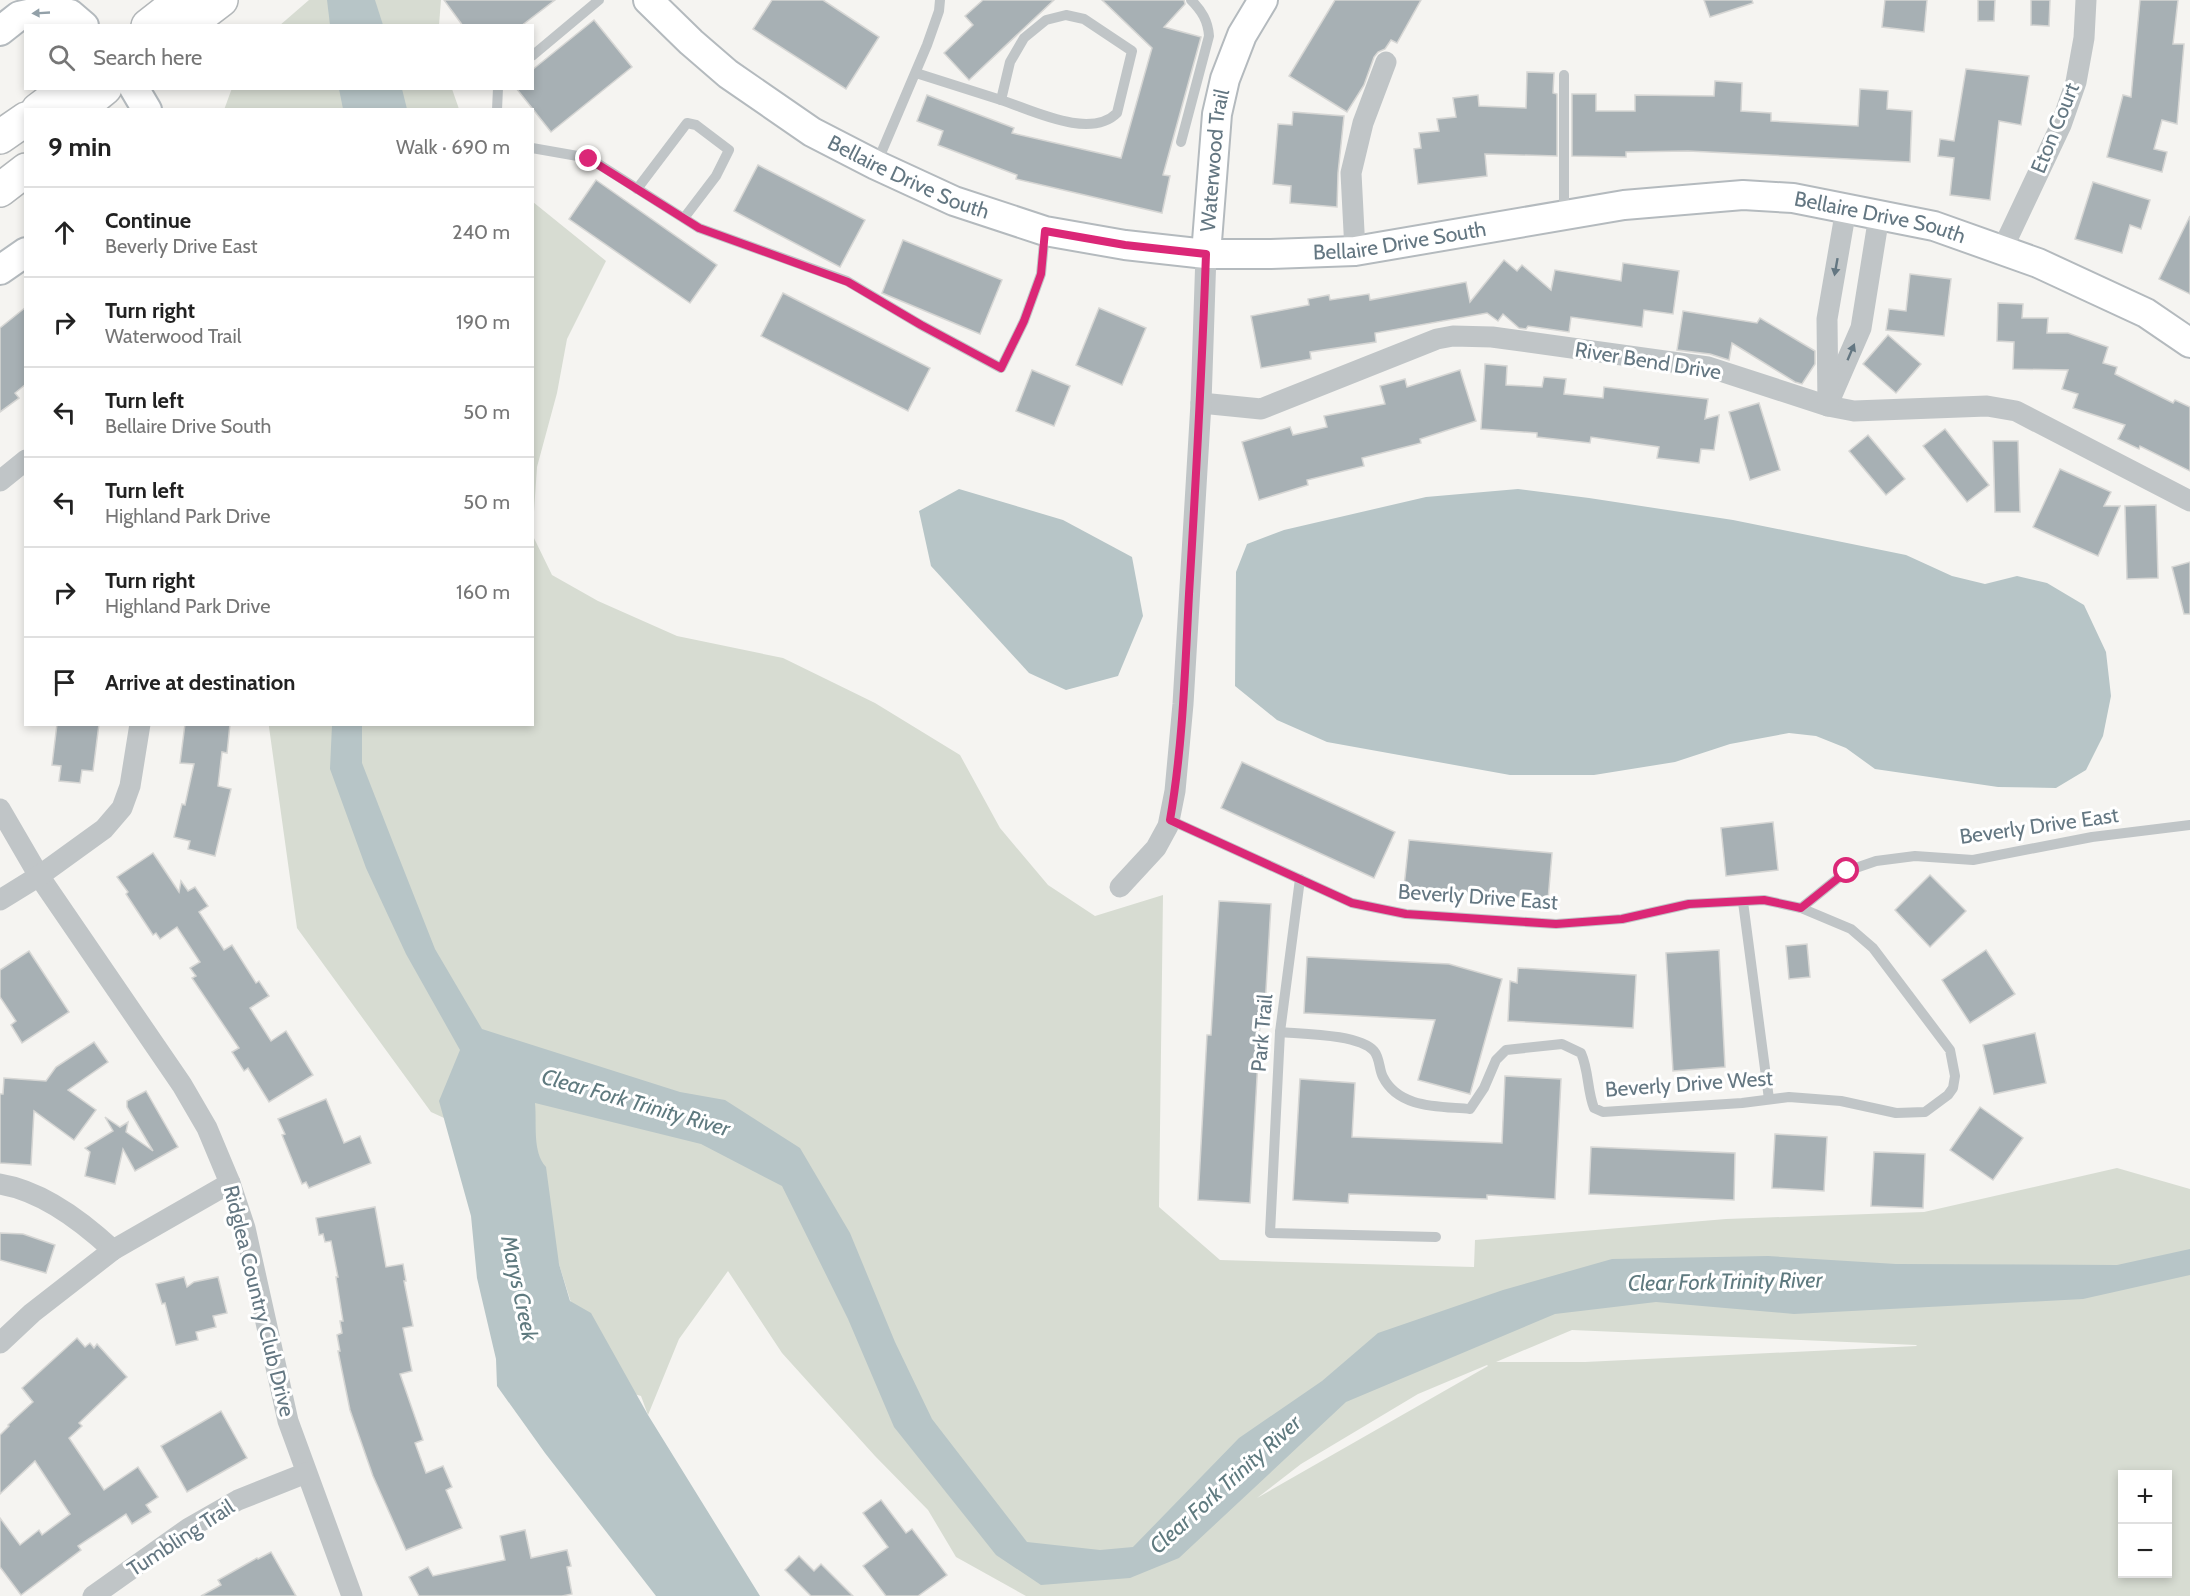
<!DOCTYPE html>
<meta charset="utf-8">
<style>
body{margin:0;font-family:Cabin,sans-serif;background:#f6f6f6;color:#222}
.controls{position:absolute;right:18px;bottom:18px;display:grid;overflow:hidden;border-radius:0px;box-shadow:0 3px 9px #0003}
.controls button{width:54px;height:54px;display:grid;place-items:center;padding:0;border:0;border-bottom:2px solid #e0e0e0;background:#fff;color:#222;font:30px sans-serif}
.stop{position:absolute;width:18px;height:18px;margin:-14px;border:4px solid #db2777;border-radius:50%;background:#fff}
.stop.end{background:#db2777;border-color:#fff;box-shadow:0 2px 6px #0008}
.list{margin:0;padding:0;list-style:none}
h2{display:flex;justify-content:space-between;align-items:center;height:78px;margin:0;padding:0 24px;font-size:26px}
h2 small{font-size:20px;font-weight:400;color:#767676}
.list li{display:grid;grid-template-columns:39px 1fr auto;gap:18px;align-items:center;box-sizing:border-box;height:90px;padding:0 24px;border-top:2px solid #e0e0e0}
.list b{display:block;font-size:22px;white-space:nowrap}
.list p{margin:0;font-size:20px;white-space:nowrap;color:#767676}
.list em{font-size:20px;font-style:normal;color:#767676}
.icon{flex:none;width:33px;height:33px;fill:none;stroke:currentColor;stroke-width:2;stroke-linecap:round;stroke-linejoin:round}
.map{position:relative;flex:none;width:2190px;height:1596px;overflow:hidden}
.search{position:absolute;background:#fff;box-shadow:0 3px 9px #0003;left:24px;top:24px;width:510px;height:66px;display:flex;align-items:center;gap:15px;box-sizing:border-box;padding:0 21px;border-radius:0px;color:#767676;font-size:22px}
.panel{position:absolute;background:#fff;box-shadow:0 3px 9px #0003;left:24px;top:108px;width:510px;height:618px;border-radius:0px}
.map>svg:first-child{display:block}
.green{fill:#d7dcd2;fill-rule:evenodd}
.water{fill:#b7c5c7}
.building{fill:#a7b0b4;stroke:#d6d6d4;stroke-width:1.5}
.lines{fill:none;stroke-linecap:round;stroke-linejoin:round}
.secondary-casing{stroke:#b4babe;stroke-width:32}
.highway-casing{stroke:#b3b7b9;stroke-width:36}
.lane{stroke:#c0c5c7;stroke-width:10}
.street{stroke:#c0c5c7;stroke-width:21}
.secondary{stroke:#fff;stroke-width:28}
.highway{stroke:#fff;stroke-width:33}
.oneway{fill:#92a0a8}
.oneway2{fill:#647782}
.route{stroke:#db2777;stroke-width:8}
.labels{text-anchor:middle;stroke-width:6;stroke-linejoin:round;paint-order:stroke}
.street-label{font-size:21px;fill:#647782;stroke:#fff}
.water-label{font-size:22px;font-style:italic;fill:#5f7a7f;stroke:#fff}
</style>
<div class="map">
<svg width="2190" height="1596" viewBox="0 0 2190 1596">
<rect width="100%" height="100%" fill="#f5f4f1"/>
<!-- green -->
<g class="green">
<polygon points="309,0 441,0 439,25 279,26"/>
<polygon points="232,88 452,89 459,109 224,110"/>
<polygon points="533,202 606,261 567,339 557,393 537,467 533,527"/>
<path d="M533 536 552 575 598 601 677 636 783 658 875 703 960 755 1000 828 1048 885 1095 916 1163 895 1159 1207 1220 1260 1474 1267 1475 1240 1726 1219 1924 1212 2117 1168 2190 1189V1596H1026L956 1557 928 1510 875 1456 782 1353 728 1271 679 1339 648 1415 641 1396 596 1383 525 1155 431 1112 297 928 269 727V724H532ZM1572 1330 1916 1345 1917 1346 1585 1362H1496ZM1487 1365 1488 1366 1257 1498 1301 1464 1418 1394ZM2122 1474H2168V1574H2122Z"/>
</g>
<!-- water -->
<g class="water">
<polygon points="327,0 375,0 383,25 330,25"/>
<polygon points="339,89 402,89 407,109 343,109"/>
<polygon points="959,489 1063,520 1132,557 1143,616 1118,676 1066,690 1029,673 931,566 919,511"/>
<polygon points="1518,489 1589,498 1733,520 1906,555 1952,576 1985,584 2017,576 2047,583 2084,605 2106,652 2111,696 2103,736 2086,770 2056,788 1998,787 1875,769 1846,748 1816,736 1789,733 1730,744 1675,762 1594,775 1510,775 1327,742 1277,720 1235,686 1236,572 1247,544 1284,530 1426,497"/>
<path d="M332 725H362V763L392 840 435 949 482 1029 680 1092 725 1100 800 1148 850 1233 895 1342 932 1419 1027 1542 1100 1550 1133 1547 1239 1438 1322 1381 1378 1333 1503 1290 1612 1259 1768 1256 1896 1264 2117 1265 2190 1249V1275L2083 1299 1794 1314 1656 1302 1555 1314 1346 1402 1179 1558 1130 1578 1041 1585 996 1555 894 1427 848 1319 782 1186 701 1144 535 1103C537 1123 532 1152 546 1167L559 1264 570 1301 591 1313 648 1415 760 1596H656L545 1453 497 1386 496 1359 477 1278 471 1216 439 1101 460 1050 406 954 366 868 330 769Z"/>
</g>
<!-- building -->
<g class="building">
<polygon points="444,0 555,0 521,26 463,26"/>
<polygon points="772,0 823,0 879,37 846,89 753,29"/>
<polygon points="983,0 1054,0 969,80 944,53 973,25 965,16"/>
<polygon points="1102,0 1184,0 1185,4 1164,27 1201,37 1163,175 1170,176 1162,213 1016,179 1017,175 938,145 943,131 917,121 927,95 1014,128 1012,133 1121,158 1152,48"/>
<polygon points="1335,0 1421,0 1397,43 1391,40 1385,49 1378,52 1374,57 1364,85 1347,112 1289,76"/>
<polygon points="1704,0 1752,0 1753,3 1710,17"/>
<polygon points="1885,0 1927,0 1924,32 1882,27"/>
<polygon points="1978,0 1995,0 1994,21 1978,21"/>
<polygon points="2031,0 2050,0 2049,26 2031,25"/>
<polygon points="2140,0 2178,0 2173,44 2184,44 2177,124 2162,120 2154,149 2167,152 2162,172 2107,157 2123,95 2131,97"/>
<polygon points="594,20 632,67 551,132 516,88 532,88 532,70"/>
<polygon points="1966,69 2029,76 2021,125 1999,121 1990,200 1950,195 1954,158 1938,156 1940,139 1954,141"/>
<polygon points="1527,72 1554,73 1553,93 1557,94 1557,156 1485,154 1487,176 1418,184 1414,149 1421,148 1419,133 1439,131 1437,119 1456,117 1453,98 1478,95 1479,106 1526,108"/>
<polygon points="1715,81 1742,83 1741,111 1771,113 1771,121 1858,126 1860,89 1888,91 1887,109 1912,111 1910,162 1688,151 1626,152 1626,157 1572,156 1572,94 1596,94 1596,111 1635,111 1635,95 1714,96"/>
<polygon points="1293,112 1344,116 1338,173 1337,207 1290,203 1291,186 1273,184 1278,124 1292,125"/>
<polygon points="758,165 865,220 840,267 734,211"/>
<polygon points="596,180 717,265 690,303 569,219"/>
<polygon points="2093,182 2150,200 2141,229 2130,225 2122,253 2075,239"/>
<polygon points="2190,216 2190,294 2159,279"/>
<polygon points="903,240 1002,280 980,334 882,293"/>
<polygon points="1504,260 1517,271 1522,265 1551,290 1555,270 1621,281 1623,263 1679,271 1673,314 1644,310 1642,327 1571,317 1569,332 1528,326 1526,329 1519,328 1503,314 1498,321 1487,313 1375,333 1376,342 1310,352 1311,359 1261,368 1251,316 1309,305 1308,299 1329,295 1330,300 1369,294 1370,300 1466,282 1470,302"/>
<polygon points="1910,274 1951,279 1944,336 1886,330 1889,309 1906,311"/>
<polygon points="783,293 930,368 908,411 761,336"/>
<polygon points="1998,303 2023,304 2022,318 2048,318 2047,333 2068,333 2108,347 2103,363 2117,367 2115,374 2173,403 2175,400 2190,407 2190,471 2140,446 2139,449 2118,439 2125,425 2073,408 2078,394 2062,389 2068,370 2013,369 2014,342 1997,341"/>
<polygon points="26,307 26,384 15,393 19,398 0,412 0,328"/>
<polygon points="1099,308 1146,328 1122,385 1076,365"/>
<polygon points="1683,311 1757,323 1760,318 1815,351 1815,364 1802,384 1795,382 1732,343 1729,360 1710,354 1677,350"/>
<polygon points="1888,335 1921,364 1896,393 1863,364"/>
<polygon points="1485,364 1507,366 1506,385 1542,387 1544,377 1566,379 1564,394 1603,398 1604,387 1708,399 1705,419 1719,415 1714,450 1701,449 1699,463 1657,458 1659,447 1591,437 1590,443 1537,437 1537,433 1481,429"/>
<polygon points="1032,370 1070,386 1054,426 1016,411"/>
<polygon points="1460,370 1476,421 1420,439 1421,443 1362,458 1364,466 1307,480 1308,485 1259,500 1242,442 1290,427 1293,435 1327,427 1324,416 1385,404 1380,386 1405,379 1407,387"/>
<polygon points="1759,403 1780,470 1750,480 1729,412"/>
<polygon points="1945,429 1989,485 1967,502 1923,446"/>
<polygon points="1868,435 1905,479 1886,495 1849,451"/>
<polygon points="1993,441 2018,441 2020,512 1995,512"/>
<polygon points="2060,469 2111,492 2104,506 2120,506 2098,556 2033,527"/>
<polygon points="2156,505 2158,578 2127,579 2125,506"/>
<polygon points="2190,562 2190,614 2184,614 2172,567"/>
<polygon points="57,724 99,724 93,771 82,770 80,783 59,781 61,766 52,765"/>
<polygon points="185,724 230,724 227,753 222,752 218,786 231,789 215,856 188,849 190,841 174,837 182,804 185,805 194,764 180,763"/>
<polygon points="1242,762 1395,832 1374,878 1221,808"/>
<polygon points="1773,822 1778,870 1726,876 1721,828"/>
<polygon points="1409,840 1552,853 1548,900 1404,887"/>
<polygon points="153,853 179,892 181,881 188,891 195,887 208,906 199,912 224,950 232,945 256,983 259,981 269,996 250,1008 271,1041 286,1031 313,1075 269,1102 248,1068 244,1071 232,1052 239,1048 192,978 196,976 190,968 200,962 177,927 160,939 156,933 153,935 126,894 128,892 117,877"/>
<polygon points="1930,875 1966,911 1930,947 1895,910"/>
<polygon points="1219,901 1271,904 1264,1024 1260,1024 1250,1203 1198,1200 1207,1035 1211,1035"/>
<polygon points="1807,944 1810,977 1789,979 1786,946"/>
<polygon points="1719,950 1725,1067 1673,1071 1666,953"/>
<polygon points="1986,950 2015,994 1970,1023 1942,980"/>
<polygon points="29,951 69,1012 22,1043 11,1025 16,1021 0,997 0,970"/>
<polygon points="1307,957 1449,964 1502,979 1470,1094 1418,1080 1435,1020 1304,1013"/>
<polygon points="1518,968 1636,975 1633,1028 1508,1021 1510,981 1517,983"/>
<polygon points="2035,1033 2046,1083 1994,1094 1983,1045"/>
<polygon points="94,1042 108,1062 68,1090 96,1110 74,1140 34,1111 31,1165 0,1163 0,1094 3,1094 4,1078 46,1081 56,1067"/>
<polygon points="1505,1076 1561,1079 1555,1199 1487,1195 1487,1199 1349,1194 1348,1203 1293,1200 1300,1079 1355,1083 1352,1137 1502,1143"/>
<polygon points="146,1091 178,1147 135,1171 123,1149 115,1184 85,1176 90,1152 85,1148 113,1131 105,1117 120,1127 128,1122 126,1132 153,1151 127,1107 127,1101"/>
<polygon points="326,1099 344,1143 360,1136 371,1163 309,1188 306,1182 302,1184 291,1157 282,1135 285,1134 278,1119"/>
<polygon points="1980,1107 2023,1138 1993,1180 1950,1150"/>
<polygon points="1775,1134 1827,1137 1824,1191 1772,1188"/>
<polygon points="1591,1147 1735,1153 1734,1200 1589,1194"/>
<polygon points="1874,1152 1925,1154 1923,1208 1871,1206"/>
<polygon points="375,1207 386,1267 403,1264 406,1281 404,1281 413,1326 403,1328 412,1371 400,1374 423,1440 415,1443 426,1473 443,1466 452,1487 446,1490 462,1528 406,1550 373,1476 350,1410 338,1351 340,1351 337,1335 342,1333 340,1321 343,1321 336,1277 338,1277 331,1241 325,1242 323,1234 319,1235 316,1218"/>
<polygon points="0,1233 23,1234 55,1245 46,1273 0,1260"/>
<polygon points="184,1277 187,1287 194,1282 218,1277 227,1313 213,1316 216,1327 196,1332 198,1340 176,1345 165,1303 162,1304 156,1284"/>
<polygon points="77,1338 85,1347 90,1343 94,1348 97,1344 127,1377 79,1423 82,1426 69,1438 104,1490 138,1467 158,1497 146,1505 151,1512 132,1524 126,1514 78,1546 81,1550 21,1595 0,1567 0,1518 20,1545 39,1530 42,1535 70,1514 35,1461 0,1494 0,1435 9,1426 8,1425 33,1402 22,1388"/>
<polygon points="221,1411 247,1458 187,1492 161,1446"/>
<polygon points="881,1500 906,1533 912,1529 947,1575 918,1596 886,1596 863,1566 888,1547 863,1513"/>
<polygon points="525,1530 531,1558 567,1550 571,1566 567,1567 572,1594 562,1596 419,1596 409,1577 428,1567 433,1576 505,1560 500,1536"/>
<polygon points="271,1552 296,1596 201,1596 221,1585 218,1580 257,1558 258,1559"/>
<polygon points="799,1556 814,1571 821,1564 853,1596 811,1596 785,1570"/>
</g>
<g class="lines">
<defs>
<g id="secondary">
<path id="s1" d="M648 0 691 42 728 74 812 132 876 165 954 201 1045 231 1125 245 1206 254H1271L1355 251 1624 205 1743 195 1793 198 1934 226 2038 263 2146 313 2190 343"/>
<polyline points="0,31 19,16 41,11 70,14 84,26"/>
<polyline points="134,88 147,110"/>
<path id="s2" d="M1206 254 1217 114 1225 79 1242 35 1263 0"/>
<polyline points="0,270 26,252"/>
</g>
<g id="highway">
<polyline points="148,26 181,0"/>
<polyline points="187,26 221,0"/>
<polyline points="38,110 67,88"/>
<polyline points="78,110 105,88"/>
<polyline points="0,137 26,119"/>
<polyline points="0,190 26,170"/>
</g>
</defs>
<!-- secondary casing -->
<use href="#secondary" class="secondary-casing"/>
<!-- highway casing -->
<use href="#highway" class="highway-casing"/>
<!-- lane -->
<g class="lane">
<path d="M1066 15 1084 19 1132 51 1117 113C1090 140 1032 110 1001 100L1010 62 1024 38 1046 20Z"/>
<polyline points="532,56 599,0"/>
<polyline points="916,73 1001,100"/>
<polyline points="1564,75 1564,215"/>
<polyline points="497,110 498,88"/>
<path d="M1181 142 1209 36C1208 21 1202 11 1191 0"/>
<polyline points="532,148 589,158 699,228 847,281 921,325 1001,368 1024,321 1041,274 1045,232"/>
<polyline points="876,165 927,45 939,11 940,0"/>
<polyline points="637,189 687,123 696,125 729,150 716,176 684,218"/>
<path d="M1170 820 1352 903 1406 914 1556 924 1622 919 1689 904 1764 900 1801 908 1851 929 1873 948 1950 1050 1955 1076 1953 1088 1948 1095 1925 1112 1896 1113 1841 1101 1789 1097 1742 1103 1603 1112 1594 1108C1587 1090 1589 1071 1581 1053L1562 1044 1506 1050 1496 1060 1484 1088 1470 1109C1440 1106 1399 1109 1383 1077 1379 1070 1380 1058 1374 1051 1359 1034 1303 1034 1280 1032"/>
<polyline points="1300,879 1280,1032 1270,1233 1436,1237"/>
<polyline points="1743,902 1769,1099"/>
<polyline points="1801,908 1847,871 1876,861 1915,856 1973,860 2092,837 2190,825"/>
</g>
<!-- street -->
<g class="street">
<polyline points="2002,250 2061,125 2076,82 2084,38 2086,0"/>
<polyline points="1355,251 1351,173 1363,123 1386,62"/>
<polyline points="1831,397 1861,328 1879,216"/>
<polyline points="1201,403 1261,409 1437,339 1453,336 1492,337 1708,367 1828,406 1854,411 1987,406 2016,411 2190,501"/>
<polyline points="1828,406 1827,319 1846,209"/>
<polyline points="0,481 26,460"/>
<polyline points="0,809 39,876 182,1085 207,1128 230,1183 245,1228 288,1421 352,1596"/>
<polyline points="1120,887 1156,848 1168,826 1175,791 1183,704 1201,403 1206,254"/>
<polyline points="0,900 39,876 104,829 122,808 130,786 140,724"/>
<path d="M0 1184C43 1191 83 1222 113 1250"/>
<polyline points="0,1343 32,1313 113,1250 230,1183"/>
<polyline points="93,1596 189,1528 238,1500 306,1473"/>
</g>
<!-- secondary -->
<use href="#secondary" class="secondary"/>
<!-- highway -->
<use href="#highway" class="highway"/>
</g>
<!-- one-way arrows -->
<defs><path id="oneway-solid" d="M-6-.8H1V-3.2L6.5 0L1 3.2V.8H-6Z" transform="scale(1.5)"/></defs>
<use class="oneway" href="#oneway-solid" transform="translate(41 13) rotate(177)"/>
<g class="oneway2">
<use href="#oneway-solid" transform="translate(1836 267) rotate(100)"/>
<use href="#oneway-solid" transform="translate(1851 352) rotate(-67)"/>
</g>
<g class="lines">
<!-- route -->
<path class="route" d="M589 159 699 228 848 282 921 325 1001 368 1024 321 1041 274 1045 231 1125 245 1206 254C1202 367 1196 480 1189 594 1185 669 1183 745 1170 820L1352 903 1406 914 1556 924 1622 919 1689 904 1764 900 1801 908 1847 871"/>
</g>
<g class="labels">
<!-- street labels -->
<g class="street-label">
<text transform="translate(2055 128) rotate(-68)" y="7">Eton Court</text>
<text dy="7" stroke="none"><textPath href="#s2" startOffset="94">Waterwood Trail</textPath></text>
<text dy="7" stroke="none"><textPath href="#s1" startOffset="318">Bellaire Drive South</textPath></text>
<text dy="7" stroke="none"><textPath href="#s1" startOffset="1308">Bellaire Drive South</textPath></text>
<text dy="7" stroke="none"><textPath href="#s1" startOffset="822">Bellaire Drive South</textPath></text>
<text transform="translate(1648 361) rotate(9)" y="7">River Bend Drive</text>
<text transform="translate(2039 826) rotate(-8)" y="7">Beverly Drive East</text>
<text transform="translate(1478 897) rotate(4)" y="7">Beverly Drive East</text>
<text transform="translate(1262 1033) rotate(-85)" y="7">Park Trail</text>
<text transform="translate(1689 1084) rotate(-4)" y="7">Beverly Drive West</text>
<text transform="translate(259 1301) rotate(76)" y="7">Ridglea Country Club Drive</text>
<text transform="translate(181 1538) rotate(-33)" y="7">Tumbling Trail</text>
</g>
<!-- water labels -->
<g class="water-label">
<text transform="translate(636 1102) rotate(16)" y="8">Clear Fork Trinity River</text>
<text transform="translate(1725 1281) rotate(-1)" y="8">Clear Fork Trinity River</text>
<text transform="translate(520 1288) rotate(78)" y="8">Marys Creek</text>
<text transform="translate(1225 1484) rotate(-42)" y="8">Clear Fork Trinity River</text>
</g>
</g>
</svg>
<div class="controls">
<button>+</button>
<button>−</button>
</div>
<div class="stop" style="left:1847px;top:871px"></div>
<div class="stop end" style="left:589px;top:159px"></div>
<div class="search"><svg class="icon" aria-label="search" viewBox="0 0 24 24"><circle cx="10" cy="10" r="6"/><path d="M15 15l6 6"/></svg>Search here</div>
<section class="panel">
<h2>9 min<small>Walk · 690 m</small></h2>
<ul class="list">
<li><svg class="icon" aria-label="ahead" viewBox="0 0 24 24"><path d="M12 20V5M6 11l6-6 6 6"/></svg><div><b>Continue</b><p>Beverly Drive East</p></div><em>240 m</em></li>
<li><svg class="icon" aria-label="right" viewBox="0 0 24 24"><path d="M7 20v-9h11M14 6l5 5-5 5"/></svg><div><b>Turn right</b><p>Waterwood Trail</p></div><em>190 m</em></li>
<li><svg class="icon" aria-label="left" viewBox="0 0 24 24"><path d="M17 20v-9H6M10 6l-5 5 5 5"/></svg><div><b>Turn left</b><p>Bellaire Drive South</p></div><em>50 m</em></li>
<li><svg class="icon" aria-label="left" viewBox="0 0 24 24"><path d="M17 20v-9H6M10 6l-5 5 5 5"/></svg><div><b>Turn left</b><p>Highland Park Drive</p></div><em>50 m</em></li>
<li><svg class="icon" aria-label="right" viewBox="0 0 24 24"><path d="M7 20v-9h11M14 6l5 5-5 5"/></svg><div><b>Turn right</b><p>Highland Park Drive</p></div><em>160 m</em></li>
<li><svg class="icon" aria-label="arrive" viewBox="0 0 24 24"><path d="M6 21V4h12l-3 4 3 4H6"/></svg><div><b>Arrive at destination</b></div></li>
</ul>
</section>
</div>
